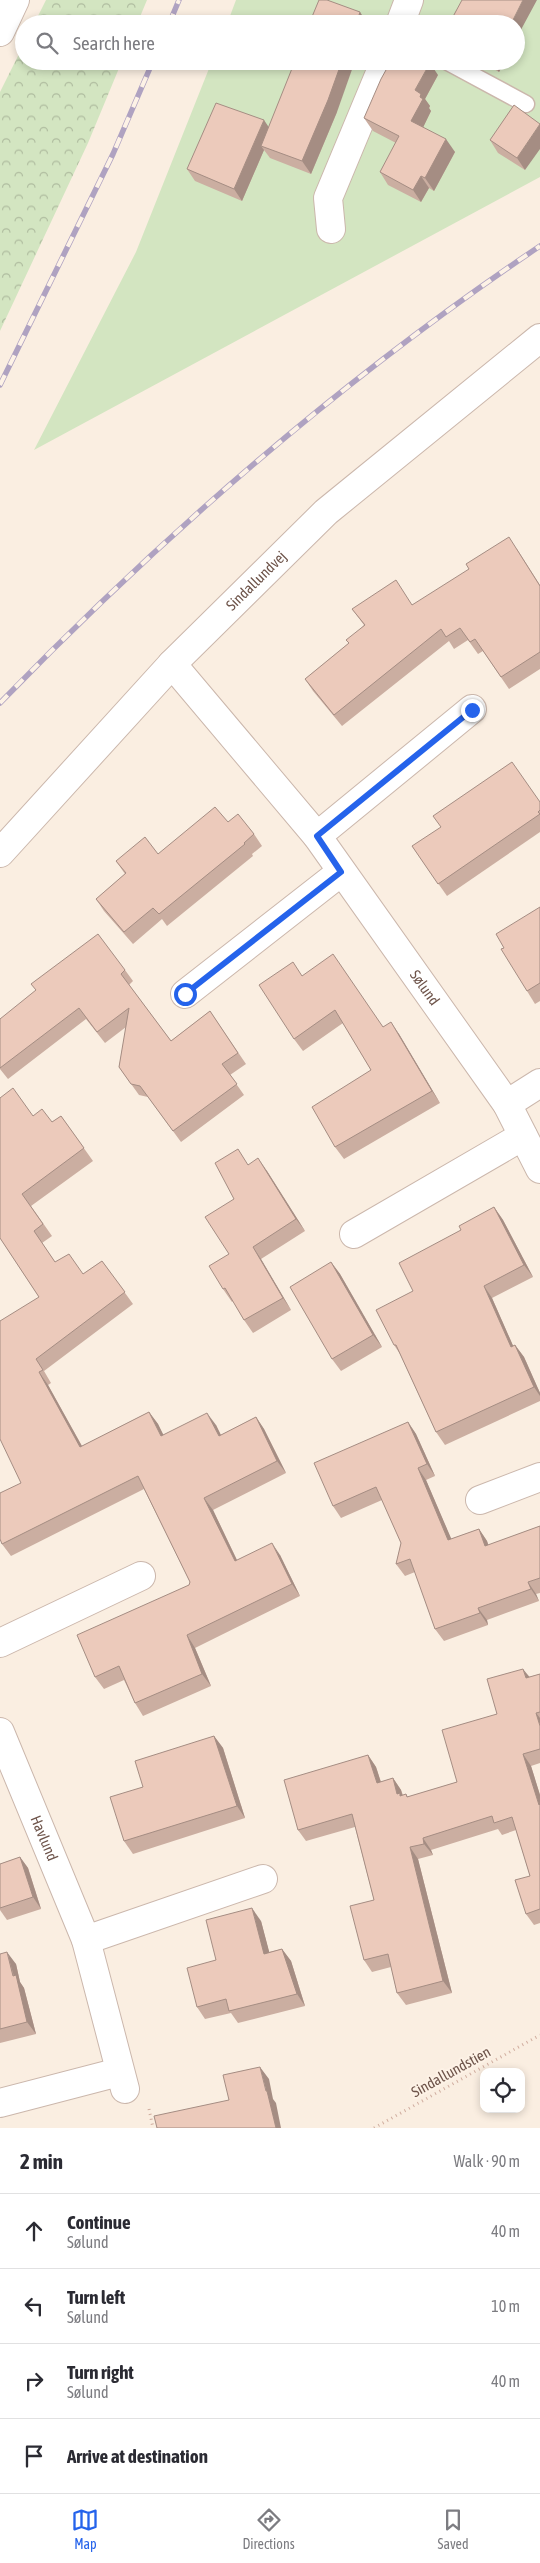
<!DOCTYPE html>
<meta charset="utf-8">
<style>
body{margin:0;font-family:"Asap Condensed",sans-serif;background:#f2f2f3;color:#2b2b33}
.controls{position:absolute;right:15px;bottom:15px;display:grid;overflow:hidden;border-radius:10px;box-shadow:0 2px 8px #0003}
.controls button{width:45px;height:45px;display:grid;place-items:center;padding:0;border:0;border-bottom:1px solid #e1e1e2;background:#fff;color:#2b2b33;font:25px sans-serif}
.stop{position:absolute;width:15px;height:15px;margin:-11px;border:4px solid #2563eb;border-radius:50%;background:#fff}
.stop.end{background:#2563eb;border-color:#fff;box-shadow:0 1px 5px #0008}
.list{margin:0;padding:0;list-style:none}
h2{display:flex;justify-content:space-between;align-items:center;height:65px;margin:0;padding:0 20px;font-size:21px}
h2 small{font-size:16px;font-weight:400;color:#7c7c81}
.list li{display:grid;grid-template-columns:32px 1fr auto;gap:15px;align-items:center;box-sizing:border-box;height:75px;padding:0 20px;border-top:1px solid #e1e1e2}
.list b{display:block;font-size:19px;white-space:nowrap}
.list p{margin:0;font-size:16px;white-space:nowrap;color:#7c7c81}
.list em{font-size:16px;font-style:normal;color:#7c7c81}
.icon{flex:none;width:28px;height:28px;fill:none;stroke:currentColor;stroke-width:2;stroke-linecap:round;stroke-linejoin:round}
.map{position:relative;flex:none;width:540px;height:2128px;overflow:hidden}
.search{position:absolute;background:#fff;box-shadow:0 2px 8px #0003;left:15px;right:15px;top:15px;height:55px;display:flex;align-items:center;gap:12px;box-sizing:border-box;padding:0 18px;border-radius:28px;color:#7c7c81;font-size:19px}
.sheet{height:365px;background:#fff}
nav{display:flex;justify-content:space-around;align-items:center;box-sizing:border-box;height:70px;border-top:1px solid #e1e1e2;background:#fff;font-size:14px;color:#7c7c81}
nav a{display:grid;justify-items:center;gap:2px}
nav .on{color:#2563eb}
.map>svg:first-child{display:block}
.forest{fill:url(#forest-crowns)}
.garden{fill:#d3e5c1}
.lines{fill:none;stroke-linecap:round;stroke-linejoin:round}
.lane-casing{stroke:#cbb7ac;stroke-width:19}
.street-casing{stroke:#cbb7ac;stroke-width:30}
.path{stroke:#d0ad9f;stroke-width:3;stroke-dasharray:1 4;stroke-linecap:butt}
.lane{stroke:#fff;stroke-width:16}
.street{stroke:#fff;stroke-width:28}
.rail-casing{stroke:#afa2c1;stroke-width:5.5}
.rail{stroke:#fdf2e6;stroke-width:4;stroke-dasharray:11;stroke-linecap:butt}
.wall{fill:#cbaea1}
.shaded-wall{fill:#a58d83}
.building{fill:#eccabb;stroke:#a58d83}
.route{stroke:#2563eb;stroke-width:6}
.labels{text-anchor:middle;stroke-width:4;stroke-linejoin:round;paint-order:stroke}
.street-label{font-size:15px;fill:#6e544a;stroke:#fdf2e6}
</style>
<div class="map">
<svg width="540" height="2128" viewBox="0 0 540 2128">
<defs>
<pattern id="forest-crowns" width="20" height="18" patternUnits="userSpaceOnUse" patternTransform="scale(1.25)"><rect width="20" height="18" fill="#d3e5c1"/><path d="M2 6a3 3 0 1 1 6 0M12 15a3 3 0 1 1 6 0" fill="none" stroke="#afbc9f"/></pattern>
</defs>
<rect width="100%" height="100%" fill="#faeee1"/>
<!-- forest -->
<g class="forest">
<polygon points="46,0 147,0 137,24 34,24"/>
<polygon points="24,44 24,61 122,61 88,143 0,331 0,92"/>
</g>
<!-- garden -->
<polygon class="garden" points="236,0 540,0 540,177 34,450 136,252 212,61 516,61 516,24 227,24"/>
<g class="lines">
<defs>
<polyline id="lane" points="446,61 526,104"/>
<g id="street">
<polyline points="400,24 409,0"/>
<polyline points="0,32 15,0"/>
<polyline points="331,229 328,198 385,61"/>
<path id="s1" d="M172 664 317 836 507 1104 540 1169"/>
<polyline points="317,836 472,709"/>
<path id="s2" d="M0 853 172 664 326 512 540 338"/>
<polyline points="185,994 341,872"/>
<polyline points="507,1104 540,1083"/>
<polyline points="354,1234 523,1136"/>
<polyline points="480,1500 540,1477"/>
<polyline points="0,1643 141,1576"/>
<path id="s3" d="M0 1732 86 1940 125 2089"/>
<polyline points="86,1940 263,1879"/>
<polyline points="0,2103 119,2072"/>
</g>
</defs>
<!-- lane casing -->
<use href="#lane" class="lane-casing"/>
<!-- street casing -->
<use href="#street" class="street-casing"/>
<!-- path -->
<g class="path">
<polyline points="149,2109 153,2128"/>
<polyline points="374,2128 540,2035"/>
</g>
<!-- lane -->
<use href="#lane" class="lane"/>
<!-- street -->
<use href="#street" class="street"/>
<defs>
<g id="rail">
<polyline points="169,24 179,0"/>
<polyline points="0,385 113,154 153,61"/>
<path d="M0 703C164 534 345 377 540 246"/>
</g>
</defs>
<!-- rail casing -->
<use href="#rail" class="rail-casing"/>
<!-- rail -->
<use href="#rail" class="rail"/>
</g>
<!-- wall -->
<g class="wall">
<polygon points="480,61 505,61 499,72"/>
<polygon points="438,75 425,99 430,106 429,108 431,111 423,127 455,152 434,191 429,188 421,202 388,185 380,172 396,143 373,131 364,118"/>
<polygon points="514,105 525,170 498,153 490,140"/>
<polygon points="337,112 311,174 270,158 264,150 242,201 195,181 187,169 268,128"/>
<polygon points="517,549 540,585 540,669 509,689 483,651 478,654 468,640 454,649 449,641 342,726 313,691 305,679 348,644 364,625 352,609 412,605"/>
<polygon points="540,802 540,832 447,896 412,846"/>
<polygon points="228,822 254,834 262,846 252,854 253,856 167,926 162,919 133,944 104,911 96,899 125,874 116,861 158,854"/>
<polygon points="540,907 540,1001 535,1004 527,991 504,948"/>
<polygon points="125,970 133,981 129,985 171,1041 210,1011 246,1064 230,1075 244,1095 181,1142 148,1097 139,1095 119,1067 126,1027 105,1043 86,1019 8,1079 0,1069 0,1019"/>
<polygon points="302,976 383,1027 399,1034 440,1103 344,1159 335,1147 371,1070 343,1023 303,1051 294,1039"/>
<polygon points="33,1116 52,1122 61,1116 93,1161 31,1206 52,1236 42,1243 55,1262 83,1274 102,1261 133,1304 44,1371 51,1383 48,1385 82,1446 149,1412 158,1424 163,1435 216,1425 221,1435 256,1417 264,1429 286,1473 213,1510 237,1560 280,1555 300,1596 195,1648 211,1686 143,1716 135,1703 124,1680 104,1689 95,1677 189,1585 190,1582 144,1489 11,1556 2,1544 21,1483 39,1297 0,1238"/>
<polygon points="248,1164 267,1171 305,1231 261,1259 291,1310 253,1333 244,1320 233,1301 232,1302 223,1289 229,1254 234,1199"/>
<polygon points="494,1207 503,1220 533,1277 492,1298 513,1346 515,1345 524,1357 540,1393 540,1401 445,1445 436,1432 400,1354 394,1345 413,1291 461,1230"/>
<polygon points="331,1262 340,1274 382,1347 341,1371 332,1359"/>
<polygon points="408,1422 416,1434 435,1476 426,1480 451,1539 479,1529 487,1541 488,1545 540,1526 540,1593 536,1594 539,1601 487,1620 488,1625 444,1641 435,1629 415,1572 405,1576 396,1564 401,1543 382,1500 341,1518 333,1506"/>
<polygon points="540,1674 540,1763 531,1766 540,1795 540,1923 534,1925 526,1914 530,1876 516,1830 502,1835 498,1829 431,1850 433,1855 418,1859 452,1993 406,2005 397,1993 391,1967 372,1972 364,1960 374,1900 355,1827 306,1841 298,1830 368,1755 376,1767 381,1782 393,1778 401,1790 403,1795 406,1794 408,1797 457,1782 497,1714 529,1677"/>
<polygon points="214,1736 223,1748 245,1818 133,1854 124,1841 143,1787"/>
<polygon points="20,1857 28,1868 41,1909 7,1920 0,1910 0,1864"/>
<polygon points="261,1921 269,1952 282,1949 291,1961 305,2006 238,2023 231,2013 205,2019 197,2007 216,1960"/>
<polygon points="0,1954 16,1964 20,1982 24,1988 36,2034 0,2043"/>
</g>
<!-- shaded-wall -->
<g class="shaded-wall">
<polygon points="523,0 537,0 516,39 516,24 511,24"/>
<polygon points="360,12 368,24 356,24"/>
<polygon points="342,61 355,61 337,112 311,174 302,161"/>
<polygon points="491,61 505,61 499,72"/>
<polygon points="430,63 438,75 425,99 430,106 429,108 431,111 420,134 411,121 415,90"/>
<polygon points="264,120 272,132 261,146 264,150 242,201 234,189"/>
<polygon points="540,124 540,149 525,170 517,158"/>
<polygon points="446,139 455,152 434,191 425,178"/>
<polygon points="421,176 429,188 421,202 413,190"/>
<polygon points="391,1022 399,1034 440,1103 432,1091"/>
<polygon points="258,1158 267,1171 305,1231 296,1219"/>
<polygon points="494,1207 503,1220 533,1277 524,1265"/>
<polygon points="253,1247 261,1259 291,1310 283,1298"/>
<polygon points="331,1262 340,1274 382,1347 373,1335"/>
<polygon points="484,1286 492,1298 519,1359 511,1347"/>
<polygon points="515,1345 524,1357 540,1393 540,1396 534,1387"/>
<polygon points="39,1372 48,1385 89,1459 80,1447"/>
<polygon points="149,1412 158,1424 170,1448 161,1436"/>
<polygon points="207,1413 216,1425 227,1448 219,1436"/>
<polygon points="256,1417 264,1429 286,1473 277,1461"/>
<polygon points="408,1422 416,1434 435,1476 427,1464"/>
<polygon points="418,1468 426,1480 457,1552 448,1540"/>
<polygon points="204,1498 213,1510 243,1573 235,1561"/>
<polygon points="479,1529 487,1541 493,1558 485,1546"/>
<polygon points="272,1543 280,1555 300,1596 292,1584"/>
<polygon points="528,1582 536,1594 539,1601 531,1589"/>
<polygon points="478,1608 487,1620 488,1625 480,1613"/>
<polygon points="187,1635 195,1648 211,1686 202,1674"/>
<polygon points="523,1669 532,1680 526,1678"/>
<polygon points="536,1713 540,1718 540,1726"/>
<polygon points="214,1736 223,1748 245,1818 237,1806"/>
<polygon points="523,1754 531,1766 540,1795 540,1807 539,1805"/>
<polygon points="368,1755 376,1767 385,1795 377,1783"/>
<polygon points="393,1778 401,1790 403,1798 397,1794"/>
<polygon points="423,1838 431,1850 433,1855 424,1844"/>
<polygon points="410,1847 418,1859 452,1993 443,1981"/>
<polygon points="20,1857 28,1868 41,1909 33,1897"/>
<polygon points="252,1908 261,1921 273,1966 264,1954"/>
<polygon points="282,1949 291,1961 305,2006 297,1994"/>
<polygon points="7,1952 16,1964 20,1982 24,1988 36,2034 27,2022"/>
<polygon points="260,2067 269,2079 273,2099 276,2103 281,2128 276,2128"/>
</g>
<!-- building -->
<g class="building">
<polygon points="319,0 327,0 360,12 356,24 309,24"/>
<polygon points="462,0 523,0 511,24 449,24"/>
<polygon points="295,61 342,61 328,100 302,161 261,146"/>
<polygon points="391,61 427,61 430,63 415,90 421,94 420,97 423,99 411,121 446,139 425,178 421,176 413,190 380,172 399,136 364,118 381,79"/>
<polygon points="216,103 264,120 234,189 187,169"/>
<polygon points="514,105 540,124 517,158 490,140"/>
<polygon points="509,537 540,586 540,652 501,677 475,639 470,642 460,628 446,637 441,629 334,715 305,679 349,643 346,640 365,625 352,609 396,580 412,605 469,569 466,564"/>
<polygon points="512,762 540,802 540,810 538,812 540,814 438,884 412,846 441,827 433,816"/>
<polygon points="215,807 228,822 238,814 254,834 244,843 245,844 159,914 153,908 124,932 96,899 126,873 116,861 145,837 158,854"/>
<polygon points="540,907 540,983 527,991 501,949 504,948 496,934"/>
<polygon points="98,934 125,970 121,974 171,1041 210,1011 238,1053 222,1064 237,1084 173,1131 140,1086 131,1084 119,1067 129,1008 97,1032 79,1008 0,1068 0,1019 36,990 31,984"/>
<polygon points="333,954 383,1027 391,1022 432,1091 335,1147 312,1107 371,1070 335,1010 294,1039 259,985 293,962 302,976"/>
<polygon points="13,1088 33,1116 42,1109 52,1122 61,1116 84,1148 22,1194 43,1224 34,1231 55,1262 69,1254 83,1274 102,1261 125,1292 36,1359 43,1370 39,1372 80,1447 149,1412 161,1436 207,1413 219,1436 256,1417 277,1461 204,1498 235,1561 272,1543 292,1584 187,1635 202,1674 135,1703 119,1666 95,1677 77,1635 189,1585 190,1582 138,1476 2,1544 0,1539 0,1493 21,1483 0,1439 0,1321 39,1297 0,1238 0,1098"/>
<polygon points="238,1149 248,1165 258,1158 296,1219 253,1247 283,1298 244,1320 225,1288 223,1289 209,1266 229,1254 205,1217 234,1199 215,1163"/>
<polygon points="494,1207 524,1265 484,1286 511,1347 515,1345 534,1387 436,1432 396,1345 394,1345 376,1310 413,1291 399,1263 461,1230 459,1226"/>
<polygon points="331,1262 373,1335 332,1359 290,1287"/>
<polygon points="408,1422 427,1464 418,1468 448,1540 479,1529 485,1546 540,1526 540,1578 528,1582 531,1589 478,1608 480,1613 435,1629 410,1559 396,1564 401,1543 376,1487 333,1506 314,1463"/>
<polygon points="523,1669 526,1678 540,1674 540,1712 536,1713 540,1726 540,1749 523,1754 539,1805 540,1804 540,1909 526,1914 515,1880 530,1876 512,1817 494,1823 492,1816 423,1838 424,1844 410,1847 443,1981 397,1993 388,1954 364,1960 350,1906 374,1900 352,1814 298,1830 284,1780 368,1755 377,1783 393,1778 397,1794 400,1793 400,1796 406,1794 407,1797 457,1782 442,1730 497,1714 487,1679"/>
<polygon points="214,1736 237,1806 124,1841 110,1797 143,1787 135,1761"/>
<polygon points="20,1857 33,1897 0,1908 0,1864"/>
<polygon points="252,1908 264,1954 282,1949 297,1994 229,2011 226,1999 197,2007 187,1968 216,1960 206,1920"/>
<polygon points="7,1952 13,1976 16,1975 27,2022 0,2029 0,1954"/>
<polygon points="260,2067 266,2091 267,2091 276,2128 157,2128 154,2116 229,2100 223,2075"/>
</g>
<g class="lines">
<!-- route -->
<polyline class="route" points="185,994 341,872 317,836 472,710"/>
</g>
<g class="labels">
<!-- street labels -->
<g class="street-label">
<text dy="5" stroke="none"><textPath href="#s2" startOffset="374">Sindallundvej</textPath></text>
<text dy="5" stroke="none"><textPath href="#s1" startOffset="411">Sølund</textPath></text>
<text dy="5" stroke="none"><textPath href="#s3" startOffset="115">Havlund</textPath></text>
<text transform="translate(451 2072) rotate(-29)" y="5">Sindallundstien</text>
</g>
</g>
</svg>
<div class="controls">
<button><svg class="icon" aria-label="locate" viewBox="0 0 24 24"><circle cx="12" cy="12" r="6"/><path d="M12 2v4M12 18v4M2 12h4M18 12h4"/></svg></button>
</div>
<div class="stop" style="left:185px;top:994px"></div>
<div class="stop end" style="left:472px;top:710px"></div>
<div class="search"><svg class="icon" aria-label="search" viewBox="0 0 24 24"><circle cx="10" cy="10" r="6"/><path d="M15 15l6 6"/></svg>Search here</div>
</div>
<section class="sheet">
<h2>2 min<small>Walk · 90 m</small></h2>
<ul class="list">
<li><svg class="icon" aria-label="ahead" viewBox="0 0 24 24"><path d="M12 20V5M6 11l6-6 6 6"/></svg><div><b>Continue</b><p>Sølund</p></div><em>40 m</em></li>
<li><svg class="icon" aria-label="left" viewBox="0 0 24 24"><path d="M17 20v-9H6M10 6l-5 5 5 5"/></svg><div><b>Turn left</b><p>Sølund</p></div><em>10 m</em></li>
<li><svg class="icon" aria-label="right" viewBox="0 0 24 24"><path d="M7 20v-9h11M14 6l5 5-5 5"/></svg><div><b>Turn right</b><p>Sølund</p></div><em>40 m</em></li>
<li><svg class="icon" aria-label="arrive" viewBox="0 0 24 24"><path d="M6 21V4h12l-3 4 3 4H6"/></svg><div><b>Arrive at destination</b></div></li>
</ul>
</section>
<nav>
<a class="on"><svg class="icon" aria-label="map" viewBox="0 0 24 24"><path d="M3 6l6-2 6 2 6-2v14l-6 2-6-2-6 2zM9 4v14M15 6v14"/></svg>Map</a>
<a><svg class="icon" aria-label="directions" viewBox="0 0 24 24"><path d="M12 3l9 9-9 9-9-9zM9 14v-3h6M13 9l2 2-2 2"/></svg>Directions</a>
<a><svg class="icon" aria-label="saved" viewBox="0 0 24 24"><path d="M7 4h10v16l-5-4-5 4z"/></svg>Saved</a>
</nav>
